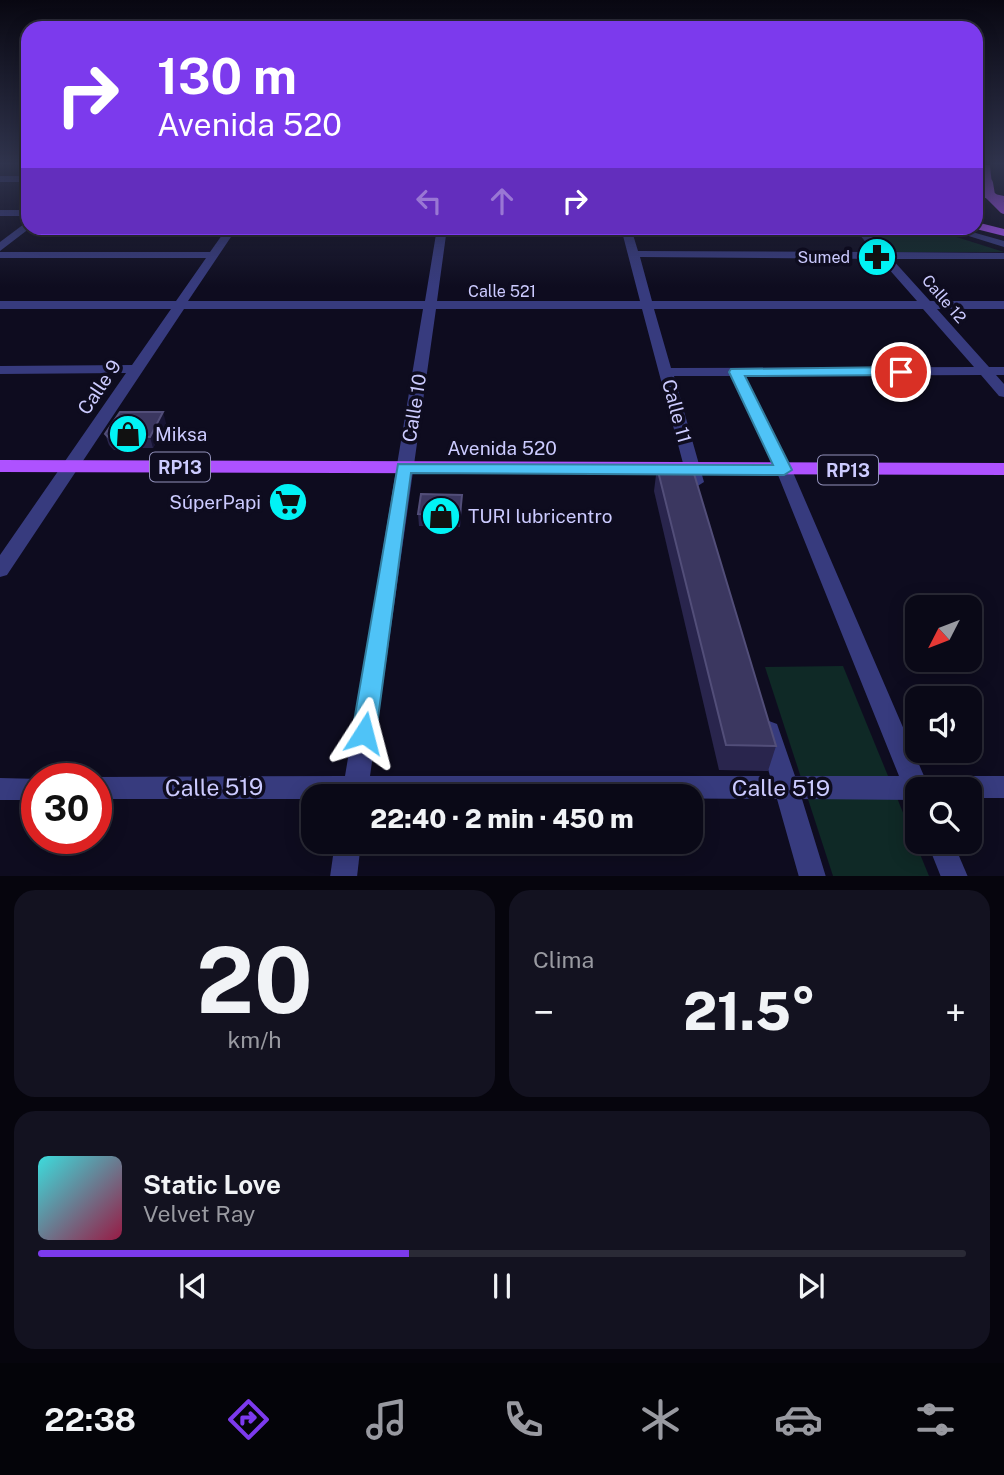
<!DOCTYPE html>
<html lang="es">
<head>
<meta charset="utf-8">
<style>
	:root { --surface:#0a0917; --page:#131220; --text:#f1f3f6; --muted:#999aa1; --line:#2a2a36; --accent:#7c3aed }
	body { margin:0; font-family:"Public Sans",sans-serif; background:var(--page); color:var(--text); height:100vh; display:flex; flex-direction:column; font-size:26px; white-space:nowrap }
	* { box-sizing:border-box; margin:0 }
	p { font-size:23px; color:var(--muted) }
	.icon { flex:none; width:38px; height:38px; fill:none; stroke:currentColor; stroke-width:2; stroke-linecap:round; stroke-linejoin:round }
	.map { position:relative; height:876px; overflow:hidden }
	.panel { display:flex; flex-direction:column; gap:14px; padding:14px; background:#06050d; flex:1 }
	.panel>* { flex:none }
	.guide { position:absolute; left:21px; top:21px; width:962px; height:214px; border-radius:21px; box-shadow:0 4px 18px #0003,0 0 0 2px var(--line); background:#7c3aed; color:#fff; overflow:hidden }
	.needle { width:46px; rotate:228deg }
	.fabs { position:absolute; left:905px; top:595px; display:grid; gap:14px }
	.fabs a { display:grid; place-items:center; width:77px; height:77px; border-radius:14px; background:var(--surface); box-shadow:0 4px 18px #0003,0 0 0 2px var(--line); font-size:35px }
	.speed { position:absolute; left:21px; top:763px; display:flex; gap:14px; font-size:35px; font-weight:700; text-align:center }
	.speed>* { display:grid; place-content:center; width:91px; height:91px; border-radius:50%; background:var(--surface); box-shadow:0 4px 18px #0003,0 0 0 2px var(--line); line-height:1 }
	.speed .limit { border:10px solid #d22; background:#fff; color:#111 }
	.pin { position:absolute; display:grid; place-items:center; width:60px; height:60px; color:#fff; margin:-30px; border:4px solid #fff; border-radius:50%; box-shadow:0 2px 7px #0007 }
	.me { position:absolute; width:77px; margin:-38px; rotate:9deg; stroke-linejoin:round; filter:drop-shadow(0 0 5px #0008) }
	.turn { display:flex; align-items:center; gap:24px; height:147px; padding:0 21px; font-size:32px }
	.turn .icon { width:91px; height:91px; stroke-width:2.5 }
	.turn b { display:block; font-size:49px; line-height:60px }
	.lanes { display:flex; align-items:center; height:66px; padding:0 21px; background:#0003; justify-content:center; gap:35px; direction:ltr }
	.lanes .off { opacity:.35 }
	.big { font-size:52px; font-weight:800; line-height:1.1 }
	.panel .tile { flex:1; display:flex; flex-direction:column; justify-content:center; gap:10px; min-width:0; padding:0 24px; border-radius:21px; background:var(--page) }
	.panel .dial { align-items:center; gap:0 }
	.dial b { font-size:91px; line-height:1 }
	.song { display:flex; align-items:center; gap:21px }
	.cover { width:84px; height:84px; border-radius:10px; background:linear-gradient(135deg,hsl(180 70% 55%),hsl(340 70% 35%)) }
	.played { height:7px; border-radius:4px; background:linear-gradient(90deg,var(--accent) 40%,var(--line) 40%) }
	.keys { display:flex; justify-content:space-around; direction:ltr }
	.heat { display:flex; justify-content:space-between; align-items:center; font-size:38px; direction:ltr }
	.panel .tiles { flex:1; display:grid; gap:14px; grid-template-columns:1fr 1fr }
	.tile:last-child { grid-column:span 2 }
	.trip { position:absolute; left:301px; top:784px; width:402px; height:70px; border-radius:21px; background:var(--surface); box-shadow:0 4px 18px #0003,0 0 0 2px var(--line); font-weight:800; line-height:70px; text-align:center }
	.dock { display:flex; height:112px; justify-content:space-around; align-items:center; background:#040409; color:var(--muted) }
	.dock .icon { width:49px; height:49px }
	.dock .current { color:var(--accent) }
	.dock b { font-size:32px; color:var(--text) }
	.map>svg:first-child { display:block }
	.green { fill:#0f2926 }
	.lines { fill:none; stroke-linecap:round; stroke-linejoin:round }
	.minor { fill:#373b7e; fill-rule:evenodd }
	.primary { fill:#ae52ff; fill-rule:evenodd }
	.primary-bridge { stroke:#ae52ff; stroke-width:10 }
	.wall { fill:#29254d }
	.shaded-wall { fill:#171433 }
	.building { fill:#3b3760; stroke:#524e79; stroke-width:2 }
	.route { fill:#4fc3f7; stroke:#337fa1; stroke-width:2 }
	.labels { text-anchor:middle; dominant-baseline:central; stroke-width:7; stroke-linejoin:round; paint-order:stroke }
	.far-poi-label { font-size:16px; fill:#cccbff; stroke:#0e0c1f; text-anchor:end }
	.far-street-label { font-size:16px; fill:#cccbff; stroke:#0e0c1f }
	.shield { fill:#0e0c1f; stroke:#9392bc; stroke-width:2 }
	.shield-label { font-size:18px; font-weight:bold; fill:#cccbff }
	.street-label { font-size:19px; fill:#cccbff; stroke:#0e0c1f }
	.poi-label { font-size:19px; fill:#cccbff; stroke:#0e0c1f; text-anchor:start }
	.near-street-label { font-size:23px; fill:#cccbff; stroke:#0e0c1f }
</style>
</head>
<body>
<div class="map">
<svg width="1004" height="877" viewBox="0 0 1004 877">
	<rect width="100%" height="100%" fill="#0e0c1f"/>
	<g class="green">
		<polygon points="868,228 928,228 1004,252 886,252"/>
		<polygon points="843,666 929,876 833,876 765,667"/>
	</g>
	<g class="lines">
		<g class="minor">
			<rect x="0" y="176" width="28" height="6"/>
			<rect x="0" y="210" width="28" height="6"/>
			<polygon points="28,221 28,228 30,228 0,251 0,242"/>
			<path d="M 227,228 L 237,228 L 188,301 L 425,301 L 437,228 L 447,228 L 437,301 L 640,301 L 621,228 L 631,228 L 638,251 L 874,252 L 854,228 L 864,228 L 886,252 L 1004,253 L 1004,259 L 892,259 L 930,301 L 1004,301 L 1004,309 L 937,309 L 989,367 L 1004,367 L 1004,375 L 996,375 L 1004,384 L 1004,397 L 999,396 L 981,375 L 745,376 L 792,470 L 924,776 L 1004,776 L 1004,798 L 970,798 L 970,789 L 917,789 L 917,800 L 802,799 L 826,877 L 799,877 L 777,799 L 313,796 L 313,799 L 96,799 L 96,779 L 90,779 L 96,777 L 345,776 L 423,309 L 184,309 L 7,575 L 0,577 L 0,555 L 126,373 L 0,374 L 0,366 L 132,365 L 171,309 L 0,309 L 0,301 L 176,301 L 206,258 L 0,258 L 0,252 L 210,252 ZM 640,257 L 880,259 L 917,301 L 652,301 ZM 436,309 L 642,309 L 688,482 L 696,487 L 704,482 L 674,376 L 731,376 L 776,470 L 899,776 L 795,776 L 777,724 L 769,721 L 761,724 L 757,731 L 770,776 L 370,776 ZM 654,309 L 923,309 L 974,367 L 671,368 Z"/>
			<polygon points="943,228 958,228 1004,241 1004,247"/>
			<polygon points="0,778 40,779 37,779 37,800 0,800"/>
			<polygon points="335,842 361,842 357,877 330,877"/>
			<polygon points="927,842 953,842 968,877 941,877"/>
		</g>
		<g class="primary">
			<polygon points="980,165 990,165 992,185 983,183"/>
			<polygon points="976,190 1004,196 1004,202 976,196"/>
			<polygon points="976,222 1004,229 1004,236 972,228 976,228"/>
			<polygon points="0,460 1004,463 1004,475 0,472"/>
		</g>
		<polyline class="primary-bridge" points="988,183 990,195 1004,209"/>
	</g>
	<g class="wall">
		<polygon points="166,423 153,448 132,448 130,451 114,450 109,445 105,434"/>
		<polygon points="657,467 776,746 768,771 719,770 654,491"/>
		<polygon points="462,507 460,527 419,526 418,514"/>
	</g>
	<g class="shaded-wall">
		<polygon points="163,412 166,423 153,448 150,437"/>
		<polygon points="128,436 132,448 130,451 127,439"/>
		<polygon points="462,495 462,507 460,527 460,515"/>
	</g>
	<g class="building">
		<polygon points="120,412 163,412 150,437 128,436 127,439 110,439 105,434"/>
		<polygon points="657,467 692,467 776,746 726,745"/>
		<polygon points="421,494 462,495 460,515 418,514"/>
	</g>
	<linearGradient id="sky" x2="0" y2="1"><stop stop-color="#080711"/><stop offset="0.57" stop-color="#30344d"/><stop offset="1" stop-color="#30344d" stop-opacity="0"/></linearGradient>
	<rect width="1004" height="287" fill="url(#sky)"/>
	<polygon class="route" points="901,367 906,369 906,375 745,376 792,470 784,475 411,473 376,733 372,740 364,743 356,740 352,733 398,464 773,465 729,372 731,369"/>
	<defs>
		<g id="pharmacy-disc" transform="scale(2.0125)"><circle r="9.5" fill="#01f3f5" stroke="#0e0c1f"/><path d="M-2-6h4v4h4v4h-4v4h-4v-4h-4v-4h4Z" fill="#111"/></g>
		<g id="shop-disc" transform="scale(2.0125)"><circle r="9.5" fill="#01f3f5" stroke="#0e0c1f"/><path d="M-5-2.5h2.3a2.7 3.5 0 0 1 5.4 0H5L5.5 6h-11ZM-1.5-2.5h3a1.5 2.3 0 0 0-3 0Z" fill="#111"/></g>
		<g id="supermarket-disc" transform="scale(2.0125)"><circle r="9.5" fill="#01f3f5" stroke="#0e0c1f"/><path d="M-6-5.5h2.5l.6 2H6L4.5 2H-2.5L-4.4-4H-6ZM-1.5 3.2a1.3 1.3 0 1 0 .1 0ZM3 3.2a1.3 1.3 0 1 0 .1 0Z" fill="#111"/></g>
	</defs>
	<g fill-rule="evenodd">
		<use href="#pharmacy-disc" x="877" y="257"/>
		<use href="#shop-disc" x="128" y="434"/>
		<use href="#supermarket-disc" x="288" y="502"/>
		<use href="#shop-disc" x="441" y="516"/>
	</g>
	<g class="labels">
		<g class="far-poi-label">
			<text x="850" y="257">Sumed</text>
		</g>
		<g class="far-street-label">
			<text x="502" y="291">Calle 521</text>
			<text transform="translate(944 299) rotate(49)">Calle 12</text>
		</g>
		<g class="shield">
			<rect x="150" y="452.5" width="60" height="29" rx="5"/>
			<rect x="818" y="455.5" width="60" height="29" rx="5"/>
		</g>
		<g class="shield-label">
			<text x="180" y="467">RP13</text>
			<text x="848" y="470">RP13</text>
		</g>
		<g class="street-label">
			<text transform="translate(99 387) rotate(-56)">Calle 9</text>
			<text transform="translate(414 408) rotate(-81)">Calle 10</text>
			<text transform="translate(677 411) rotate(75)">Calle 11</text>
			<text x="502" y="448">Avenida 520</text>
		</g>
		<g class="poi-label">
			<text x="155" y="434">Miksa</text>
			<text x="261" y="502" text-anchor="end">SúperPapi</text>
			<text x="468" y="516">TURI lubricentro</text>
		</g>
		<g class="near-street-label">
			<text transform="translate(214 787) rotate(-1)">Calle 519</text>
			<text x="781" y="787">Calle 519</text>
		</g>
	</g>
</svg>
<div class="fabs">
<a><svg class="needle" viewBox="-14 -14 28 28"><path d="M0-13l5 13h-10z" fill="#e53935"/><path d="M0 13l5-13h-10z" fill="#999aa1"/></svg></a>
<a><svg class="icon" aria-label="sound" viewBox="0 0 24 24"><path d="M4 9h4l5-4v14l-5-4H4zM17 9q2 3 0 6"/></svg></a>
<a><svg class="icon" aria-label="search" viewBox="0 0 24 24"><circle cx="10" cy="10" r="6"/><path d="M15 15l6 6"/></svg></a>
</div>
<div class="speed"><div class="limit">30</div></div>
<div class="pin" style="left:901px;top:372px;background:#d93025"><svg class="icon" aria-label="arrive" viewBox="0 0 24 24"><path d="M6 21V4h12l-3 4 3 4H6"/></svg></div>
<svg class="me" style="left:364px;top:733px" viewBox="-20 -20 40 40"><path d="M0-17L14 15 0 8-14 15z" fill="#4fc3f7" stroke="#fff" stroke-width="4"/></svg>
<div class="trip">22:40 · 2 min · 450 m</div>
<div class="guide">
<div class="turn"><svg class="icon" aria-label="right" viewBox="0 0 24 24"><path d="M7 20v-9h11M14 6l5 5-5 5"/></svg><div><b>130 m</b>Avenida 520</div></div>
<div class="lanes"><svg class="icon off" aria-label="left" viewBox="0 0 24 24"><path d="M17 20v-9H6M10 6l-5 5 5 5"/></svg><svg class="icon off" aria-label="ahead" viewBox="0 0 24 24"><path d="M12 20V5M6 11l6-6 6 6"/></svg><svg class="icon" aria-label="right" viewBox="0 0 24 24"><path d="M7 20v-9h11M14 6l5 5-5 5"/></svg></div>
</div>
</div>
<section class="panel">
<div class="tiles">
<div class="tile dial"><b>20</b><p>km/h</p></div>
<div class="tile"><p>Clima</p>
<div class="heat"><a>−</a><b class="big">21.5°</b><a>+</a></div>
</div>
<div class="tile">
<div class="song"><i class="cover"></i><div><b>Static Love</b><p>Velvet Ray</p></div></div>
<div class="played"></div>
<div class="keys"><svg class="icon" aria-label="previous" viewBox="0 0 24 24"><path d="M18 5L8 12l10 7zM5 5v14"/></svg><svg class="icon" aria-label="pause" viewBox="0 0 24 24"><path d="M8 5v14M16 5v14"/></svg><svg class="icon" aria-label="next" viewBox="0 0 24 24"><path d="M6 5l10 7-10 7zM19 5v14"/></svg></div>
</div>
</div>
</section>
<nav class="dock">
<b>22:38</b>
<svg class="icon current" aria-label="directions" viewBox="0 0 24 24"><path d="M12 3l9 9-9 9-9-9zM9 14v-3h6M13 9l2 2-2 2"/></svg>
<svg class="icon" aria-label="music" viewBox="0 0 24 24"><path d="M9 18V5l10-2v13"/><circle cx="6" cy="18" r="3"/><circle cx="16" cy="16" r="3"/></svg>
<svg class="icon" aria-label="phone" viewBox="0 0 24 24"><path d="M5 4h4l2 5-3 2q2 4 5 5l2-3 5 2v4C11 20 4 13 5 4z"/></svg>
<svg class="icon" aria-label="climate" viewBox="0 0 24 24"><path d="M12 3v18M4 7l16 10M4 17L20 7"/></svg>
<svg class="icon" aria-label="car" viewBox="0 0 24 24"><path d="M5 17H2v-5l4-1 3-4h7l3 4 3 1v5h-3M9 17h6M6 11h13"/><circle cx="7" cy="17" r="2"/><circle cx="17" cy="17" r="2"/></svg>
<svg class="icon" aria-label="filters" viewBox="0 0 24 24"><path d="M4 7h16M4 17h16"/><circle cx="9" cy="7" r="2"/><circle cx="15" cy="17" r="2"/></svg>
</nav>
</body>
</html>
